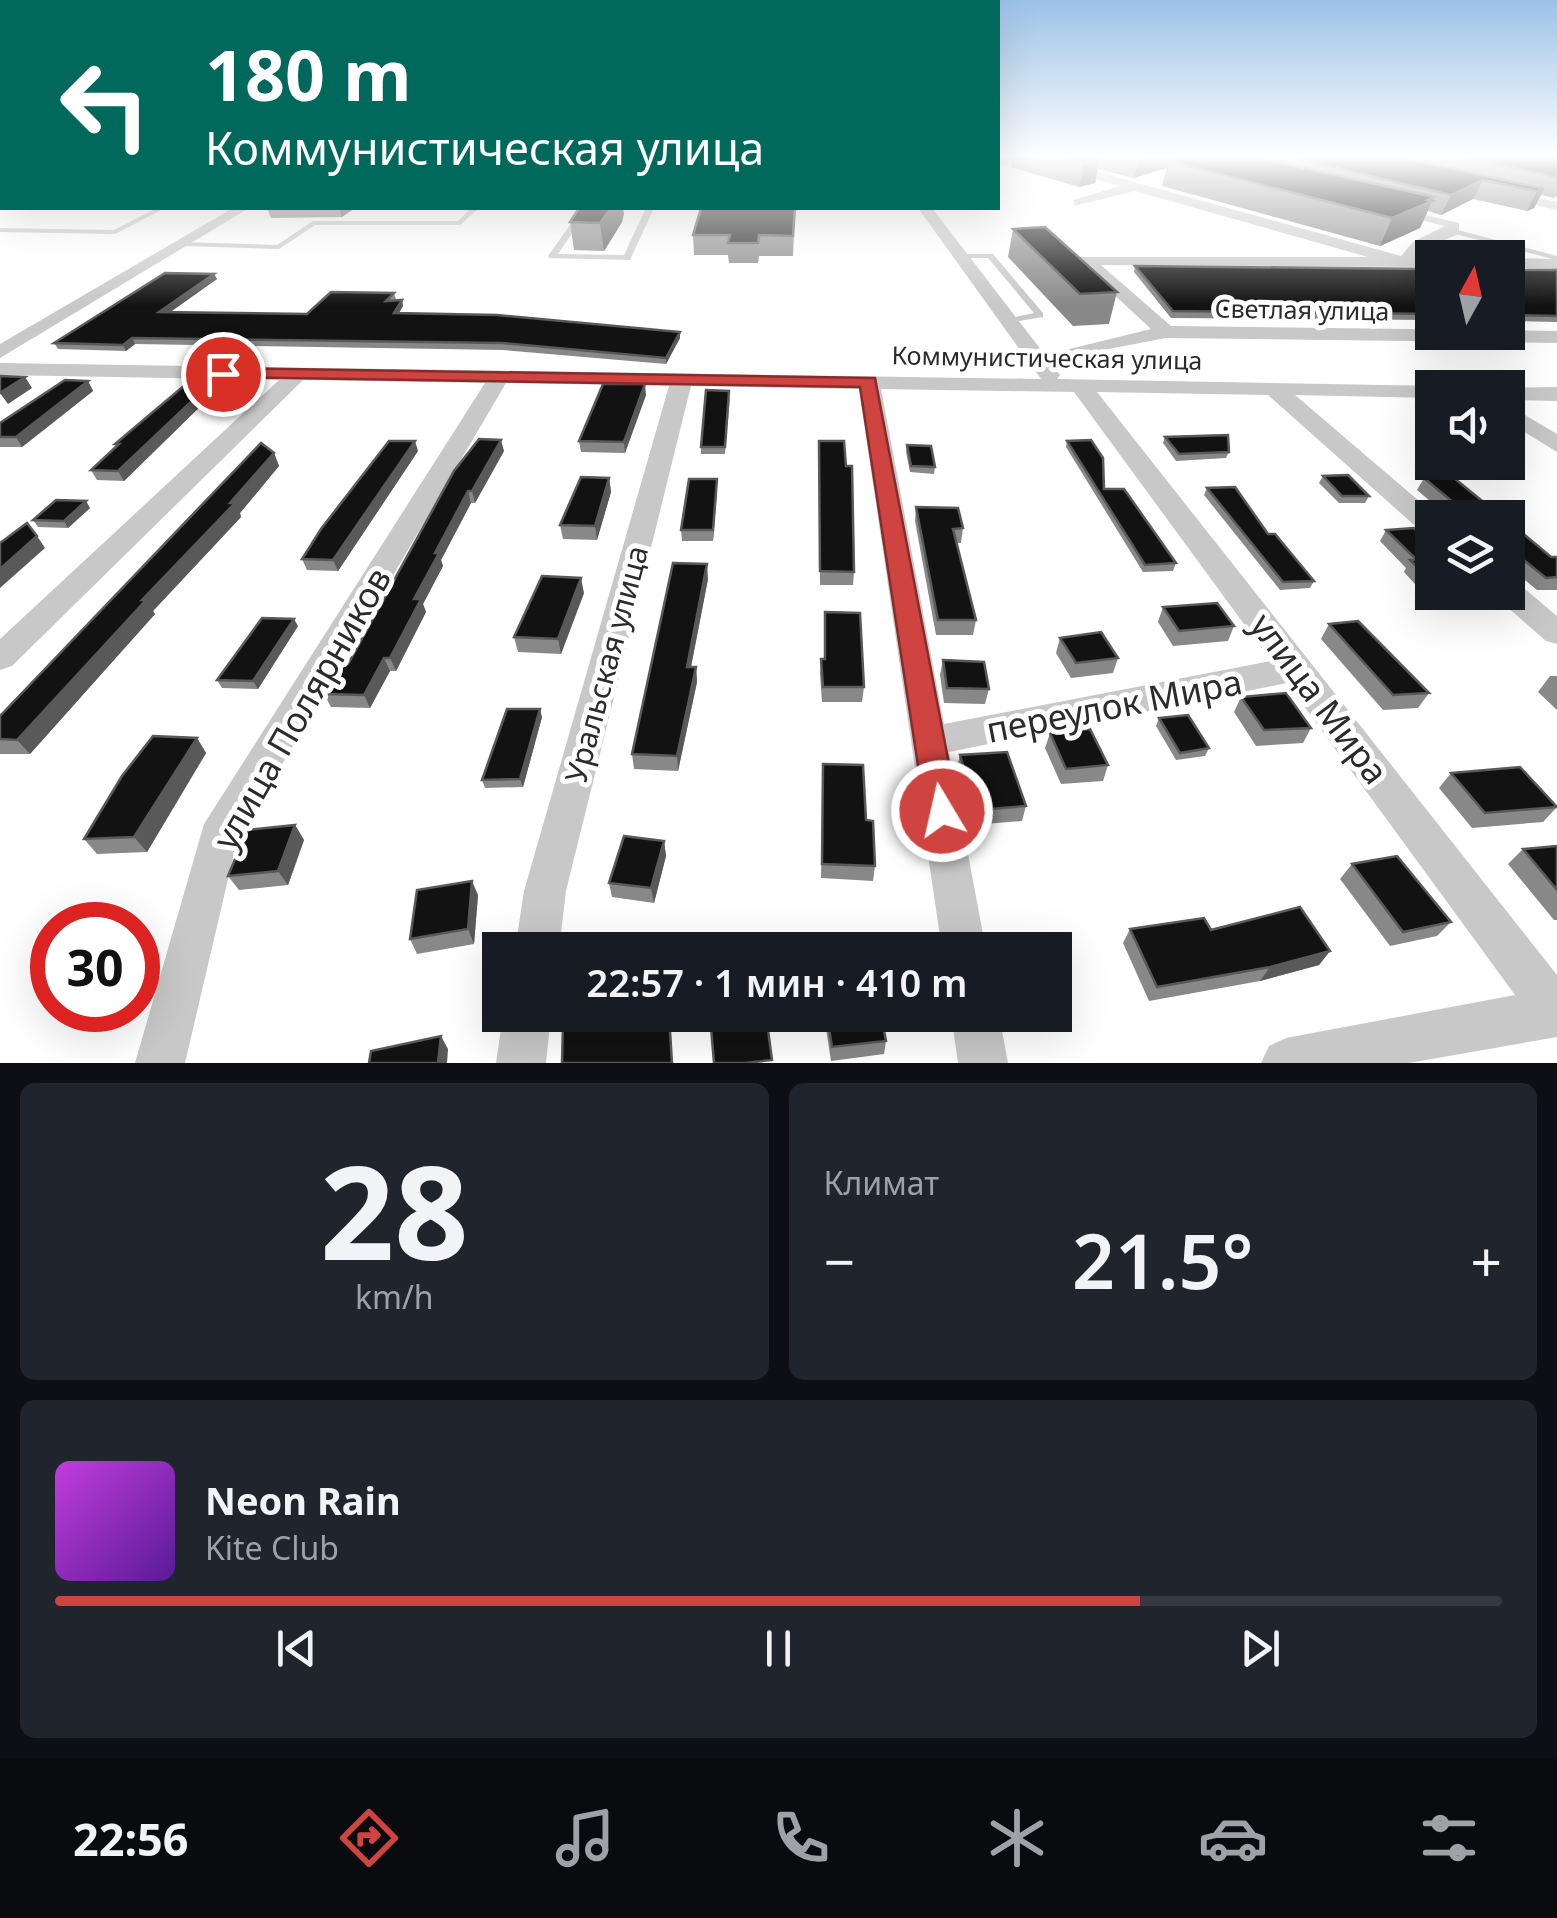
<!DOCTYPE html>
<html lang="ru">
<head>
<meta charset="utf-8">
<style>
	:root { --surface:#171b24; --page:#20242c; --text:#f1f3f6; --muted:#9ea1a6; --line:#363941; --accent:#cf4440 }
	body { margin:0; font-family:"Noto Sans",sans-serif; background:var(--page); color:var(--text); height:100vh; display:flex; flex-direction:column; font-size:38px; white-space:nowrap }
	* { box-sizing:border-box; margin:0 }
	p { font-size:32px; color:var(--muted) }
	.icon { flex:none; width:55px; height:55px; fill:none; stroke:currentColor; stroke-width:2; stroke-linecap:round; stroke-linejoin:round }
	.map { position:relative; height:1063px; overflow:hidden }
	.sheet { display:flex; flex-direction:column; gap:20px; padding:20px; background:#0d0f14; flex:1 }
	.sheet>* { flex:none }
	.banner { position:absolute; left:0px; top:0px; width:1000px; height:210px; box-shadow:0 10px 40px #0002; background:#00695c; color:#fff; overflow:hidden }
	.needle { width:65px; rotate:8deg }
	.controls { position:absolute; left:1415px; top:240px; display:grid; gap:20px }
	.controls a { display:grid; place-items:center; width:110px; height:110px; border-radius:0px; background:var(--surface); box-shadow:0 10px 40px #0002; font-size:50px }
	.speed { position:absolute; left:30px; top:902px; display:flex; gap:20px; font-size:50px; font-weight:700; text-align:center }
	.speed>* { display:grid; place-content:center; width:130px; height:130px; border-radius:50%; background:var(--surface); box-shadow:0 10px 40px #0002; line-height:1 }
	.speed .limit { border:15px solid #d22; background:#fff; color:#111 }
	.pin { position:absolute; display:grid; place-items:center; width:85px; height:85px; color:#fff; margin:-42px; border:5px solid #fff; border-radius:50%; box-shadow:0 2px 10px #0007 }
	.me { position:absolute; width:110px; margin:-55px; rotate:351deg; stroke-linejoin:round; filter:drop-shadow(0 0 8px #0008) }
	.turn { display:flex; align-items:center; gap:35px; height:210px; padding:0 40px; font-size:45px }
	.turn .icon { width:130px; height:130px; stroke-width:2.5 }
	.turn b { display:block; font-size:70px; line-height:85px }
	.big { font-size:75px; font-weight:600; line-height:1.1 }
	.sheet .card { flex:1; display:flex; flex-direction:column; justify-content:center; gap:15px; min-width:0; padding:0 35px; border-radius:15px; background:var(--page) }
	.sheet .dial { align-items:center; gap:0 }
	.dial b { font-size:130px; line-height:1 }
	.song { display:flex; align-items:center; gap:30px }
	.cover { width:120px; height:120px; border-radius:15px; background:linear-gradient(135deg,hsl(290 70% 55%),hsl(270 70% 35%)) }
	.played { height:10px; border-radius:5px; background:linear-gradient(90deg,var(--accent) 75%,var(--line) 75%) }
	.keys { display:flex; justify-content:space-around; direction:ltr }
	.heat { display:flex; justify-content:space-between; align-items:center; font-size:55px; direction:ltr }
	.sheet .tiles { flex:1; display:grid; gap:20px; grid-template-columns:1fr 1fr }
	.card:last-child { grid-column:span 2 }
	.trip { position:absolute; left:482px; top:932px; width:590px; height:100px; border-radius:0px; background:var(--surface); box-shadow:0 10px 40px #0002; font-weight:600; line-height:100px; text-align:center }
	.menu { display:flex; height:160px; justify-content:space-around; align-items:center; background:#090b0e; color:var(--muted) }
	.menu .icon { width:70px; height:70px }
	.menu .on { color:var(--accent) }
	.menu b { font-size:45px; color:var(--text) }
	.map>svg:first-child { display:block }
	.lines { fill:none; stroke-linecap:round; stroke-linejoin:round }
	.lane { fill:#c8c8c8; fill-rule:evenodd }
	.street { fill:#c8c8c8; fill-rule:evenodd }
	.secondary { stroke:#b5b5b5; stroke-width:38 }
	.wall { fill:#888 }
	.shaded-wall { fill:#595959 }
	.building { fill:#121212; stroke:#595959; stroke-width:2.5 }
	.route { fill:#cf4440; stroke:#872c2a; stroke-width:2.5 }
	.labels { text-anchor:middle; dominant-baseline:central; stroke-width:10; stroke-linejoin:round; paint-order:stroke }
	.far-street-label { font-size:25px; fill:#2b2b2b; stroke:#fff }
	.street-label { font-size:30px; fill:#2b2b2b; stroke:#fff }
	.near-street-label { font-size:35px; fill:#2b2b2b; stroke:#fff }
</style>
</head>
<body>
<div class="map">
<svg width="1557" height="1063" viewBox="0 0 1557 1063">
	<rect width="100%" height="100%" fill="#fff"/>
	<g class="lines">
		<g class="lane">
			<rect x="0" y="185" width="2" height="4"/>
			<polygon points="2,206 2,208 108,208 104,210 5,210 1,208"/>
			<polygon points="157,208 165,208 115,234 0,232 0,228 114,230"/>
			<polygon points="471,208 479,208 460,225 315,225 279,249 181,246 177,244 181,242 277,245 313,221 458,221"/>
			<polygon points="582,208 589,208 558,254 624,255 646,208 654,208 630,260 549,258 548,256"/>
			<polygon points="1454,229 1557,256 1557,260 1451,233 1450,231"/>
			<polygon points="957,254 993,254 1043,313 1043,317 1006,323 1006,319 1034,313 988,258 957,258"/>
		</g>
		<g class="street">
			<path d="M 1005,157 L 1045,157 L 1401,256 L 1413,242 L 1445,226 L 1388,212 L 1388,206 L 1459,223 L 1459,234 L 1425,248 L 1418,257 L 1434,258 L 1432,267 L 1101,265 L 1171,326 L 1557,331 L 1557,343 L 1166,338 L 1098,351 L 1053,366 L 1060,375 L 1057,379 L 1440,386 L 1432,388 L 1432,398 L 1295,395 L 1439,518 L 1432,518 L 1432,534 L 1422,532 L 1268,395 L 1097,392 L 1557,975 L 1557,1037 L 1409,1063 L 1261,1063 L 1269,1046 L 1286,1038 L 1515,995 L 1287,683 L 949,752 L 986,950 L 942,950 L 859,389 L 691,386 L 566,891 L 559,950 L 515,950 L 524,891 L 669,386 L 506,383 L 237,841 L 185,1063 L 135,1063 L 204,824 L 485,383 L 303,380 L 12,666 L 0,670 L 0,639 L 279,380 L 0,375 L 0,363 L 1041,379 L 918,208 L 932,208 L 1045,355 L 1151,329 L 1080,263 L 1080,257 L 1368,257 L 1135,191 L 1074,206 L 1074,200 L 1120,186 L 1026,159 L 998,167 L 998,159 ZM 881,389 L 1074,392 L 1271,661 L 944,724 Z"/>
			<polygon points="1500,189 1557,202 1557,210 1495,196 1495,190"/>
			<polygon points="233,208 249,208 0,358 0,344"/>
			<polygon points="1508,258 1557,259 1557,269 1508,268"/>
			<polygon points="1557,387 1557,401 1508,400 1508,388 1504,388"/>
			<polygon points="1508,405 1557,434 1557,452 1508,422"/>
			<polygon points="1508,581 1519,584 1557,616 1557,644 1546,641 1497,598 1494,592 1508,592"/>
			<polygon points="503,1015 551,1015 546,1063 496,1063"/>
			<polygon points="951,1015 999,1015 1008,1063 958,1063"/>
		</g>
		<polyline class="secondary" points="0,161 2,160"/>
	</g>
	<g class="wall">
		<polygon points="1012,157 1557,157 1557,196 1554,198 1541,195 1534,208 1527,211 1473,199 1441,215 1428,211 1420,228 1380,246 1162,186 1167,168 1134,178 1098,169 1095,183 1079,187 1011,167"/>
		<polygon points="267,208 355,208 342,217 271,218"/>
		<polygon points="579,208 623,208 622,222 604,251 574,250 570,222"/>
		<polygon points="795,208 793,256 759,256 758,263 729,263 728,255 694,255 693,235"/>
		<polygon points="1013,229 1117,292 1109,324 1073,326 1008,257"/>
		<polygon points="1135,266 1432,269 1432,320 1171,318 1134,272"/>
		<polygon points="1508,270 1557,270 1557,322 1508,321"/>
		<polygon points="214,274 217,279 170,312 307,314 394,293 396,299 394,301 402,300 403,306 399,313 680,338 666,364 503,350 135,344 126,351 58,349 54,343"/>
		<polygon points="88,381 93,391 22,447 0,447 0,423"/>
		<polygon points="212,382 216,391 124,481 97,480 91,470 116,447 115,444"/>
		<polygon points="646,395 625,453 581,452 579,441"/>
		<polygon points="730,397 725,454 701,454 701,447"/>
		<polygon points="1165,437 1229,452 1226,458 1176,461 1163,443"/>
		<polygon points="819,441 846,466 854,572 853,585 820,585"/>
		<polygon points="1067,441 1104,489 1176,563 1173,571 1143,572 1066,447"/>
		<polygon points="907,445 935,467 934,474 910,472 906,452"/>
		<polygon points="418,451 338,571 307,570 302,559"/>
		<polygon points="504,451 475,503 471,503 441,560 443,566 423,604 426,612 396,671 390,671 370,708 331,707 324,694 348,664 454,471"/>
		<polygon points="274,453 279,466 240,513 241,517 153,611 155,614 30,754 0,754 0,716"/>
		<polygon points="1323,476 1369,496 1365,503 1339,503 1319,483"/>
		<polygon points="609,478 611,492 597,540 563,539 560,525"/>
		<polygon points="1424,478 1503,518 1450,518 1417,490"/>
		<polygon points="1207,488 1314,581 1310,588 1280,590 1204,495"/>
		<polygon points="717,490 713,541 682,541 681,530"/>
		<polygon points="916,507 963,528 961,543 956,543 976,620 973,635 936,635 915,521"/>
		<polygon points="90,508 68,528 38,527 33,520"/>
		<polygon points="1508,521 1551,557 1557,557 1557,590 1537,590 1508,566"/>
		<polygon points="1386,530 1432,546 1432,592 1461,593 1424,594 1404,572 1406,568 1380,541"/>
		<polygon points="708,579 691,667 696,667 697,682 678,771 634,769 632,754"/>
		<polygon points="584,593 561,654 518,652 514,637"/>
		<polygon points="1163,607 1234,626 1228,641 1173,646 1158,622"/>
		<polygon points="825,612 864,687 862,702 822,702 820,674 821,659 824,659"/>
		<polygon points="1329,624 1429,693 1418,708 1383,710 1321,639"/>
		<polygon points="298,626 258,689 222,688 217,680"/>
		<polygon points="1060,638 1118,658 1113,673 1071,678 1056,653"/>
		<polygon points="943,660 989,689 985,704 944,703 940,675"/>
		<polygon points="1550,676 1557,676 1557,710 1538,692"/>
		<polygon points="1241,697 1311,728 1303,743 1256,746 1234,712"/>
		<polygon points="542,717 523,787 485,788 482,780"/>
		<polygon points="1159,718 1209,748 1205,756 1176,760 1156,726"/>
		<polygon points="1050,733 1108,765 1103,781 1061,784 1045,748"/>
		<polygon points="197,738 206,753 147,852 97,854 84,839"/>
		<polygon points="960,755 1026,806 1022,821 973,825 956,771"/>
		<polygon points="823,764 866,820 875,866 873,881 821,878"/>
		<polygon points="1451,773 1557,807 1543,822 1472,828 1439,788"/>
		<polygon points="295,825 304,840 288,885 239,890 228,876"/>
		<polygon points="664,841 666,856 654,903 612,897 609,883"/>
		<polygon points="1557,846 1557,920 1554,920 1508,864 1523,849"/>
		<polygon points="1352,864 1451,922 1437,936 1390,946 1340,879"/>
		<polygon points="478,895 474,944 417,954 410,939"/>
		<polygon points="1130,929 1211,930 1330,951 1319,965 1260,981 1149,1001 1123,943"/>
		<polygon points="1055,969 1066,998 1060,1012 1055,1013"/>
		<polygon points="824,1015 881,1015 886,1041 884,1054 831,1061"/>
		<polygon points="1011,1015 1041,1015 1012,1019"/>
	</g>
	<g class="shaded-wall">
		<polygon points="1146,157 1182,157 1169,161 1167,168 1134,178 1138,160"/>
		<polygon points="1100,158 1095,183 1079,187 1084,163"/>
		<polygon points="1483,180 1473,199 1441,215 1451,195"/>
		<polygon points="1544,189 1534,208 1527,211 1537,191"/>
		<polygon points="1434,197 1420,228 1380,246 1392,218"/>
		<polygon points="339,208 355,208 342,217"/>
		<polygon points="611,208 623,208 624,214 622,222 604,251 600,223"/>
		<polygon points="214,274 217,279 162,318 159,312"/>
		<polygon points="402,300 403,306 395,319 394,313"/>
		<polygon points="680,332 680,338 666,364 666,358"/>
		<polygon points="132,338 135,344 126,351 123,345"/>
		<polygon points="25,377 32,388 8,404 0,393"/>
		<polygon points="88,381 93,391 22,447 16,437"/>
		<polygon points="212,382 216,391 124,481 118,471"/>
		<polygon points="645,384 646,395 625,453 624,442"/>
		<polygon points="501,440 504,451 475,503 472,491"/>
		<polygon points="415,441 418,451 338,571 333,560"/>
		<polygon points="274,453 279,466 240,513 241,517 153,611 155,614 30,754 17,740"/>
		<polygon points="609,478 611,492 597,540 595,526"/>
		<polygon points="717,479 717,490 713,541 713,530"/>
		<polygon points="468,491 471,503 441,560 443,566 423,604 426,612 396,671 390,658 414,599 435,553"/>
		<polygon points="86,501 90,508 68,528 64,521"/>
		<polygon points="37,536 45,548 0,588 0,569"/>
		<polygon points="707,564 708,579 688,682 687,667"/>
		<polygon points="581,578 584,593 561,654 558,639"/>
		<polygon points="294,619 298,626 258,689 253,681"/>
		<polygon points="384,658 390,671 370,708 364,695"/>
		<polygon points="696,667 697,682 678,771 677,756"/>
		<polygon points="540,709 542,717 523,787 520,779"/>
		<polygon points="197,738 206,753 147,852 134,837"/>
		<polygon points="295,825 304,840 288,885 278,871"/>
		<polygon points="664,841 666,856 654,903 651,888"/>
		<polygon points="472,881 478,895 474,944 468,929"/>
		<polygon points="1330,951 1319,965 1260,981 1270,967"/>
		<polygon points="441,1036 448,1049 447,1063 438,1063"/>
	</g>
	<g class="building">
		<polygon points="1064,157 1096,157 1100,158 1084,163"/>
		<polygon points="1183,157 1255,157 1434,197 1428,200 1433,201 1392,218 1169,161"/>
		<polygon points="1291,157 1400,157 1544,189 1537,191 1483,180 1451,195"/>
		<polygon points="1463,157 1557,157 1557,177"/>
		<polygon points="579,208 611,208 600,223 570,222"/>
		<polygon points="701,208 795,208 793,236 759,235 758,243 728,243 730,235 693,235"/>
		<polygon points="1045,227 1117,292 1080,294 1013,229"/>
		<polygon points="1135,266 1432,269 1432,314 1173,311"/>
		<polygon points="1508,270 1557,270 1557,316 1508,315"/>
		<polygon points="165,273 214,274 159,312 307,314 331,292 394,293 386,301 402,300 394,313 497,315 680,332 666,358 502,343 132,338 123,345 54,343"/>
		<polygon points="199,373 212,382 118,471 91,470 119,444 115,444"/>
		<polygon points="0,376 25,377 0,393"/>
		<polygon points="65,380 88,381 16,437 0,437 0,423"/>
		<polygon points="603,384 645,384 624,442 579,441"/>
		<polygon points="706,390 729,391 725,447 701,447"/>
		<polygon points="1228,435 1229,452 1179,454 1165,437"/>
		<polygon points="479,439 501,440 472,491 468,491 435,553 439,553 414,599 421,599 390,658 384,658 364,695 324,694 342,663 348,664 454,471"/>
		<polygon points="1091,440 1103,458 1104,489 1124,489 1176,563 1145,565 1067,441"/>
		<polygon points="389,441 415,441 333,560 302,559 321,529"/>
		<polygon points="819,441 844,441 846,466 852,466 854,572 820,571"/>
		<polygon points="261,443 274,453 230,503 235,503 142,600 146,600 17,740 0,739 0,716"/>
		<polygon points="907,445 931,446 935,467 911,466"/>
		<polygon points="1348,475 1369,496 1342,496 1323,476"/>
		<polygon points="581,477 609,478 595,526 560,525"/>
		<polygon points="1424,478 1454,478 1503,518 1472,518"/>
		<polygon points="689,479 717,479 713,530 681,530"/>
		<polygon points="1235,487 1268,534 1275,534 1314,581 1283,582 1207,488"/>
		<polygon points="56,500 86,501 64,521 33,520"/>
		<polygon points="916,507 958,508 963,528 953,529 976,620 938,620"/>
		<polygon points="1508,521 1551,557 1557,557 1557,577 1546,578 1508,547"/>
		<polygon points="27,523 37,536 0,569 0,543"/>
		<polygon points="1414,528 1432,546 1432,582 1410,560 1417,560 1386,530"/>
		<polygon points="673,563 707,564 687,667 696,667 677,756 632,754"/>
		<polygon points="542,576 581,578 558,639 514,637"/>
		<polygon points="1217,603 1234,626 1179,631 1163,607"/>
		<polygon points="825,612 860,613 864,687 823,687 821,659 825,659"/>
		<polygon points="262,618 294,619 253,681 217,680"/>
		<polygon points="1358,621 1429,693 1393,695 1329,624"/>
		<polygon points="1101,632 1118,658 1076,663 1060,638"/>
		<polygon points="943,660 984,662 989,689 947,688"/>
		<polygon points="1286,693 1311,728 1264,730 1241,697"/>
		<polygon points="507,709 540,709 520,779 482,780"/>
		<polygon points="1188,715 1209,748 1180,753 1159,718"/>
		<polygon points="1090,729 1108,765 1066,769 1050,733"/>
		<polygon points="153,736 197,738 134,837 84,839 122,776"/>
		<polygon points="1007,752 1026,806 977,810 960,755"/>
		<polygon points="823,764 863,765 866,820 873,821 875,866 822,864"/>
		<polygon points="1520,767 1557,807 1485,813 1451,773"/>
		<polygon points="295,825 278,871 228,876 247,830"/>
		<polygon points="624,836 664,841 651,888 609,883"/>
		<polygon points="1557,846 1557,890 1523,849"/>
		<polygon points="1397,856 1451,922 1403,932 1352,864"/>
		<polygon points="472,881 468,929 410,939 417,890"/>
		<polygon points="1300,907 1330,951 1270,967 1157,987 1130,929 1204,918 1211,930"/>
		<polygon points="1044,939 1048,950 1000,950 999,945"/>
		<polygon points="1055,969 1066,998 1055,1000"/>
		<polygon points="622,1015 669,1015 672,1063 562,1063 563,1024"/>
		<polygon points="710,1015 766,1015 772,1060 745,1063 714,1063"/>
		<polygon points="827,1015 881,1015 886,1041 832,1047"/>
		<polygon points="441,1036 438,1063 369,1063 371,1051"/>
	</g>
	<linearGradient id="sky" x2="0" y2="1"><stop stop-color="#9bc2e7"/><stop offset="0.51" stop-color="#fff"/><stop offset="1" stop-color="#fff" stop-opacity="0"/></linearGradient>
	<rect width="1557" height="306" fill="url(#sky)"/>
	<polygon class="route" points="223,368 875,378 958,811 953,821 942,825 930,821 925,811 860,387 217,377 217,370"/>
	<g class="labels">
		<g class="far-street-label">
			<text transform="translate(1302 309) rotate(1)">Светлая улица</text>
			<text transform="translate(1047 357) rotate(1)">Коммунистическая улица</text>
		</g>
		<g class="street-label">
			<text transform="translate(606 664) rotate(-75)">Уральская улица</text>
		</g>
		<g class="near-street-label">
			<text transform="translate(1320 698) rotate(53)">улица Мира</text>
			<text transform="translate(1114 705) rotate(-11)">переулок Мира</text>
			<text transform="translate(301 708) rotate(-60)">улица Полярников</text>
		</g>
	</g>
</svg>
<div class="controls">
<a><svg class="needle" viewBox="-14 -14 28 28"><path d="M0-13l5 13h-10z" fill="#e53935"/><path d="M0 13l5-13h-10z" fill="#9ea1a6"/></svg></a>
<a><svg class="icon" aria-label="sound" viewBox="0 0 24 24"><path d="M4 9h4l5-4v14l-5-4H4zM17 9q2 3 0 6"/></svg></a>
<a><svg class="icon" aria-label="layers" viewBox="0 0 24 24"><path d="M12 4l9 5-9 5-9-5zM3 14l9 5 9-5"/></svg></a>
</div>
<div class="speed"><div class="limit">30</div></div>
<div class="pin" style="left:223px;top:374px;background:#d93025"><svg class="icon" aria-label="arrive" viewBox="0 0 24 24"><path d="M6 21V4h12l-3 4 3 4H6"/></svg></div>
<svg class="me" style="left:942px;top:811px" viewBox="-20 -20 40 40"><circle r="17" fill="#cf4440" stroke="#fff" stroke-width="3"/><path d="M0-11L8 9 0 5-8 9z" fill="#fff"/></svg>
<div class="trip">22:57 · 1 мин · 410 m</div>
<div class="banner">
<div class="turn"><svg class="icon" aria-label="left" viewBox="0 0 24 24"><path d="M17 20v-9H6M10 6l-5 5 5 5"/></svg><div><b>180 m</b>Коммунистическая улица</div></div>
</div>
</div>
<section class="sheet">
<div class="tiles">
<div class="card dial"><b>28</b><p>km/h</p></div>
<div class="card"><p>Климат</p>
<div class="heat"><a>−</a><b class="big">21.5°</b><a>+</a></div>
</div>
<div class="card">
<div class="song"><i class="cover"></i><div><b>Neon Rain</b><p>Kite Club</p></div></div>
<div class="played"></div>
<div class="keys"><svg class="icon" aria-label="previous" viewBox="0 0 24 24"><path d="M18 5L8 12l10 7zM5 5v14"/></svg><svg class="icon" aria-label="pause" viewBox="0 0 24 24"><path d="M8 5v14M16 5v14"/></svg><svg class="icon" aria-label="next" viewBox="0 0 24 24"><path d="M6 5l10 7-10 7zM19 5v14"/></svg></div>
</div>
</div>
</section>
<nav class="menu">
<b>22:56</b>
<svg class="icon on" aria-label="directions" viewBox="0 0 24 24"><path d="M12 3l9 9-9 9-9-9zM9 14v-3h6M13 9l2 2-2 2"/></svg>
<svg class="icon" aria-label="music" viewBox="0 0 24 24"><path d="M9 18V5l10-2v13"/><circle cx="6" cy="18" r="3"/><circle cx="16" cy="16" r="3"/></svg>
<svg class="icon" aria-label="phone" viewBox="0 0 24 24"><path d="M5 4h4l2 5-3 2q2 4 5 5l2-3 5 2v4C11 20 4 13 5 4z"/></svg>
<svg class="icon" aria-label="climate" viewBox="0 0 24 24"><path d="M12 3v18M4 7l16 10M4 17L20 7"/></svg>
<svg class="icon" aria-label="car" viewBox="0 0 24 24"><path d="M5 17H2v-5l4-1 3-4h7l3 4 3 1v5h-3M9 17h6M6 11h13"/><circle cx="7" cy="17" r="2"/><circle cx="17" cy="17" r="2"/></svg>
<svg class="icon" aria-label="filters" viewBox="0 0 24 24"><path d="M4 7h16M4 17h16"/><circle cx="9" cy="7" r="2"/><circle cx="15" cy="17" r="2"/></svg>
</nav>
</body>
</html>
